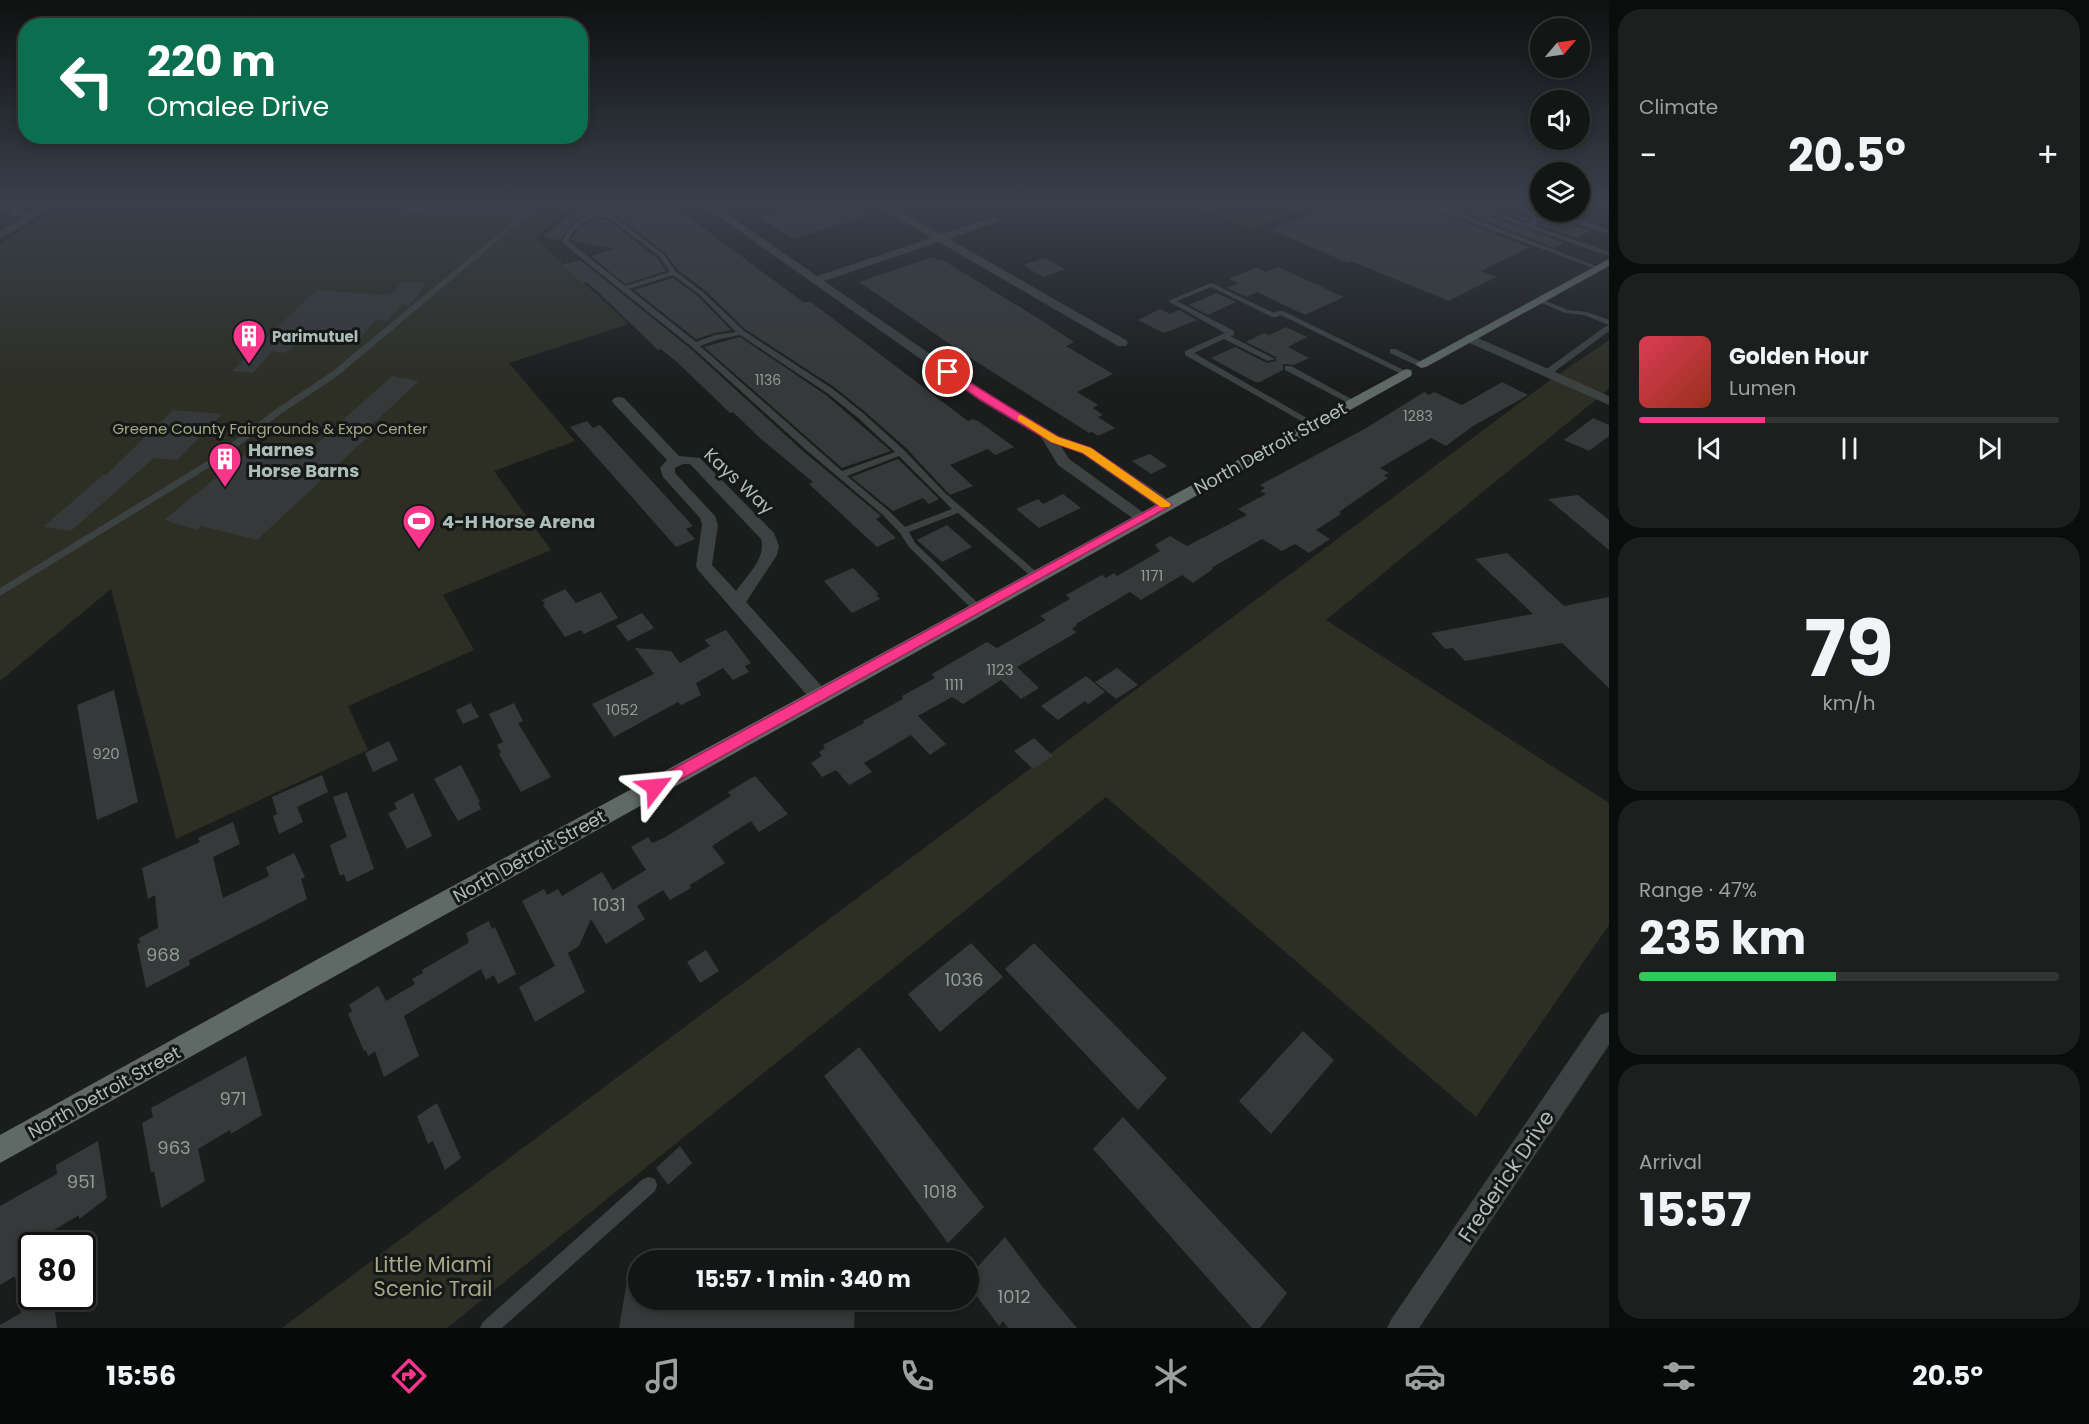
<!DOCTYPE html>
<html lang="en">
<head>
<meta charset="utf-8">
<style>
	:root { --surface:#141616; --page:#1d1f1f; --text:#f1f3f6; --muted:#9d9fa1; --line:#333535; --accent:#fa368b }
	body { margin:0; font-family:Poppins,sans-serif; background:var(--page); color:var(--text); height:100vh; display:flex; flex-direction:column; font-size:22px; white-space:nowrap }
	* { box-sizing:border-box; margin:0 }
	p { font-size:20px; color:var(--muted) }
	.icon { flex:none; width:33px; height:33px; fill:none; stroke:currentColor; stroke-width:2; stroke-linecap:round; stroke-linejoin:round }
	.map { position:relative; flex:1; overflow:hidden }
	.panel { display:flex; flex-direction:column; gap:9px; padding:9px; background:#0b0c0c; width:480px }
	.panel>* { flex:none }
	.guide { position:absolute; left:18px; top:18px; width:570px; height:126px; border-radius:24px; box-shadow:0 3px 9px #0003,0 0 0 2px var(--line); background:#0b6e4f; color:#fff; overflow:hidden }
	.needle { width:39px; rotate:61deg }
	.buttons { position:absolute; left:1530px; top:18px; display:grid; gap:12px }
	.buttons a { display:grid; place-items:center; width:60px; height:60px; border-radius:50%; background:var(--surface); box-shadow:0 3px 9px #0003,0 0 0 2px var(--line); font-size:30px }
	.speed { position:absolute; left:18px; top:1232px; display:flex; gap:12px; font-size:30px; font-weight:700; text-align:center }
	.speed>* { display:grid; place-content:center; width:78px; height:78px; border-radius:50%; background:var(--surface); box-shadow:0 3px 9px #0003,0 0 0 2px var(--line); line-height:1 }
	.speed .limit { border:3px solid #111; border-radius:9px; background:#fff; color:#111 }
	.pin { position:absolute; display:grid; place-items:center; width:51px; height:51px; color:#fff; margin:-26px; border:3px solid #fff; border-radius:50%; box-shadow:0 2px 6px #0007 }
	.me { position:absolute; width:66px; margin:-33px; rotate:61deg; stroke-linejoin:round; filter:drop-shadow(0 0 4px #0008) }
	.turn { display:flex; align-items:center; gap:21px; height:126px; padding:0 30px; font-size:27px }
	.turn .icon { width:78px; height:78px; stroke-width:2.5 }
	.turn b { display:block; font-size:42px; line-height:51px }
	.big { font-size:45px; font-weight:700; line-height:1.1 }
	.panel .widget { flex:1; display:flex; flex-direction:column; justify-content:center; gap:9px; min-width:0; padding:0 21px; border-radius:24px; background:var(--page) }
	.panel .dial { align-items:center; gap:0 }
	.dial b { font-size:78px; line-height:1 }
	.song { display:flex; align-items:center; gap:18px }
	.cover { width:72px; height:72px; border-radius:9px; background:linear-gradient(135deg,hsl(350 70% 55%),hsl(10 70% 35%)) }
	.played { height:6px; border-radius:3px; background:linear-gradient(90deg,var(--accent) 30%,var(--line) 30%) }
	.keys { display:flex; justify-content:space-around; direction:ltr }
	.heat { display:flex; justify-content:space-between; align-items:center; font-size:33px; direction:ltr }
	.charge { height:9px; border-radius:4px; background:linear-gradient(90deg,#34c759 47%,var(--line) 0) }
	.trip { position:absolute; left:628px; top:1250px; width:351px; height:60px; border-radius:30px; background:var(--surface); box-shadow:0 3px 9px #0003,0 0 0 2px var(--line); font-weight:700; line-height:60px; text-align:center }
	.dock { display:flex; height:96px; justify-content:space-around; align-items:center; background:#080909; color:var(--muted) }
	.dock .icon { width:42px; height:42px }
	.dock .selected { color:var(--accent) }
	.dock b { font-size:27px; color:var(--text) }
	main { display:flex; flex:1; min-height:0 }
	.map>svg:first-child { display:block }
	.green { fill:#2d2e24 }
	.building { fill:#363939 }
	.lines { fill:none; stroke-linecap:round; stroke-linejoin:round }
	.service { fill:#3b4241; fill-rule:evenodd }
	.minor { fill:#3b4241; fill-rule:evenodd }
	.tertiary { fill:#3b4241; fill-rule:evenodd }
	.trunk { fill:#5f6a66; fill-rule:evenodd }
	.route { fill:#fa368b; stroke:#a2235a; stroke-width:1.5 }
	.slow { fill:#f59e0b }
	.labels { text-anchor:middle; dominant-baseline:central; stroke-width:6; stroke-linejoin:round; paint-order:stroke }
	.far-number-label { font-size:14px; fill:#8f9c97 }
	.far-poi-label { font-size:15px; font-weight:bold; fill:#adbdb6; stroke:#151818; text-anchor:start }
	.far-park-label { font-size:15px; fill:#a8a783; stroke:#151818 }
	.number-label { font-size:15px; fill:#8f9c97 }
	.street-label { font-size:18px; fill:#adbdb6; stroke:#151818 }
	.poi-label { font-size:18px; font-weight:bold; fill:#adbdb6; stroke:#151818; text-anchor:start }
	.near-number-label { font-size:18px; fill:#8f9c97 }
	.near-street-label { font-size:21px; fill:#adbdb6; stroke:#151818 }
	.near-park-label { font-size:21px; fill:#a8a783; stroke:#151818 }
</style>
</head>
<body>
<main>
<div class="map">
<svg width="1609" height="1328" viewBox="0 0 1609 1328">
	<rect width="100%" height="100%" fill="#1b1d1d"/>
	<g class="green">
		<polygon points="70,201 578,201 535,238 629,324 509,363 575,441 494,471 551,550 443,595 474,650 348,706 368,750 176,839 111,589 0,681 0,244"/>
		<polygon points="1184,201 1323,201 1250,229"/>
		<polygon points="1609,340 1609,389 1326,620 1609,803 1609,925 1476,1117 1106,797 447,1328 282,1328 1546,383"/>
	</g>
	<g class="building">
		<polygon points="587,201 667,201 803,302 811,302 968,421 972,419 978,421 1014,447 995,455 988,449 950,465 973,486 950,495 906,448 864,411 834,387 745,329 706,291 678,270 665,253 614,213 604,211 583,215 572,223 560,240 543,237"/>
		<polygon points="818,201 844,201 868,216 793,239 759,217"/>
		<polygon points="1340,201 1417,201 1434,211 1530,247 1481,271 1496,277 1449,301 1351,261 1348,263 1272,230"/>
		<polygon points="1470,201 1480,201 1530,220 1528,221"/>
		<polygon points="1451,207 1466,208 1565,243 1555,248"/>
		<polygon points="597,219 608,220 658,259 666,271 625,284 591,256 614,249 571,240 581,227"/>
		<polygon points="1556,220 1591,231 1576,238 1539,225"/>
		<polygon points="932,257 938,260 941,259 1044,322 1074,342 1066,346 1113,374 1077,392 1098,405 1093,408 1103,415 1098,417 1115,428 1098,436 1092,432 1089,433 972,359 859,282"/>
		<polygon points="1045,258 1065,269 1043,277 1023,265"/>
		<polygon points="580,260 691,349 803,451 881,516 876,519 896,538 877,547 809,484 813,482 761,439 733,412 730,413 677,362 661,349 658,350 597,291 586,282 583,283 562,265"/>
		<polygon points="1257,267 1266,272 1278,267 1344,297 1305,315 1257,292 1246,297 1227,288 1238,283 1229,279"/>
		<polygon points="673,278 699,297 731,330 715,333 696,339 634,290"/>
		<polygon points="402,282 427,283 409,306 401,305 388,321 375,320 361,337 306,333 286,353 272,351 253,373 232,371 316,290 390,295"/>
		<polygon points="1217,293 1236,302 1208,315 1189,305"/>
		<polygon points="1160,309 1170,314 1179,310 1197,320 1164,333 1138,320"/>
		<polygon points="1286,327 1307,337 1288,347 1309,358 1294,365 1283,364 1283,370 1260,382 1255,382 1211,358 1235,347 1267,363 1276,361 1276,357 1246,342 1264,333 1269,335"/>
		<polygon points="740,337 826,395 891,451 842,468 704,347"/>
		<polygon points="392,376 419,381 360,436 368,437 257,540 201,526 197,530 164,520 252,448 298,460"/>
		<polygon points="1502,382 1528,395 1473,426 1446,446 1431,438 1380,468 1389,473 1384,475 1388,478 1339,512 1341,514 1316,530 1330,539 1309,553 1295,544 1282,551 1262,539 1211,568 1213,569 1193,583 1182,575 1141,600 1130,592 1076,624 1077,625 1072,629 1077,632 1017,667 1039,688 1021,699 1001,680 963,704 952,697 918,716 946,744 930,755 911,735 864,763 872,772 849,785 836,770 822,777 811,763 822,756 819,752 825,748 823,745 864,723 863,721 903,699 902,696 935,678 932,674 987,642 997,648 1046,620 1040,616 1070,599 1066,595 1102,575 1106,578 1114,573 1117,576 1160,551 1155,545 1170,536 1187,546 1247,515 1238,509 1266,494 1260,491 1265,488 1260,485 1368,427 1424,392 1429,395 1434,392 1462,405"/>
		<polygon points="173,410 222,414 177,460 154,458 71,531 43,527 103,475 106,475"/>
		<polygon points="1593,418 1609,425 1609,436 1589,451 1564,440"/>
		<polygon points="587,421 593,428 600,425 637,465 693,526 686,529 695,539 676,547 570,427"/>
		<polygon points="1150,454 1167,466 1151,474 1132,461"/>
		<polygon points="898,459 939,499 929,504 923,498 893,511 851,477"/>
		<polygon points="1063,494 1081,508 1039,528 1016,509 1038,499 1043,504"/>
		<polygon points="1578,495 1609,520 1609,550 1548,499"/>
		<polygon points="947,525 972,547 942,562 917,540"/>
		<polygon points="1507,553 1564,606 1609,597 1609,688 1562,643 1465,661 1453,648 1445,649 1431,633 1533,614 1475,559"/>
		<polygon points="853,568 879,594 876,595 880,599 852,613 824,581"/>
		<polygon points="565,589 576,603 601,592 618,618 584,634 581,630 565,637 543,605 545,604 542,600"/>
		<polygon points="642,613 654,628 628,641 616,626"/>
		<polygon points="726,630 751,663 745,666 749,672 733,680 723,668 696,683 701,695 681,705 678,702 614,737 592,704 654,674 635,648 671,651 680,663 710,646 705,640"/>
		<polygon points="1117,668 1138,685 1116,699 1095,682"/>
		<polygon points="1086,676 1105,692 1088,704 1085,701 1058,720 1041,706"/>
		<polygon points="114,690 138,802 97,820 77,705"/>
		<polygon points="471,703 479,717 463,724 456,710"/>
		<polygon points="514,703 523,721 518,723 551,777 521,792 499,754 501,753 497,745 503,742 489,714"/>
		<polygon points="1034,738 1053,756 1033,769 1014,751"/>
		<polygon points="389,741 398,760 373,772 365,753"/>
		<polygon points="461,765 480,802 478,803 481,809 458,821 434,779"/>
		<polygon points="322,775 328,792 297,807 303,822 279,834 273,816 277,814 272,797"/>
		<polygon points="755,776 788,814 759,832 751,821 712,846 725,863 690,885 691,888 670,900 663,890 637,906 645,919 606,944 591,919 579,946 568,953 585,992 535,1022 519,987 555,966 522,901 544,889 547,895 558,889 562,896 602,872 613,890 646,870 631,847 648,837 652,843 664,838 731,796 728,792"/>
		<polygon points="347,792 374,869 347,882 344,874 340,876 330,845 347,837 333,797"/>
		<polygon points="413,793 432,836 407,849 388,813 397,809 394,803"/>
		<polygon points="233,822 240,844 213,857 223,898 269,876 266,867 294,853 305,877 301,879 307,899 189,960 190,965 146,988 137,944 140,943 139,938 158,928 155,895 148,899 142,868 200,842 198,838"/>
		<polygon points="489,921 492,929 495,927 516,974 498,984 494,975 486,980 481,969 404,1016 419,1056 384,1077 375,1051 368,1056 366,1050 364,1051 348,1014 352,1011 349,1005 378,986 386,1001 415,984 412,979 423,973 422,970 468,943 469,941 466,933"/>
		<polygon points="971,943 1003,977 940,1032 908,994"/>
		<polygon points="1034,943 1167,1078 1138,1110 1005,969"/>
		<polygon points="706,950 719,971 700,983 687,962"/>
		<polygon points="1303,1031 1334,1060 1271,1134 1239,1101"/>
		<polygon points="859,1047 984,1207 948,1243 824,1076"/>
		<polygon points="246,1056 262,1115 231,1134 230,1130 198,1149 205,1181 161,1208 154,1171 151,1173 142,1123 153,1117 151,1108"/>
		<polygon points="437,1103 461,1158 445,1170 433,1141 428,1144 417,1116"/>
		<polygon points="1123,1117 1287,1293 1260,1328 1252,1328 1093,1149"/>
		<polygon points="98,1141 107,1198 79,1219 79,1215 39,1239 39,1245 32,1245 32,1296 53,1296 57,1328 0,1328 0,1325 21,1313 15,1276 0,1285 0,1206 57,1174 56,1165"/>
		<polygon points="680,1146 692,1163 668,1185 656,1168"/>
		<polygon points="1005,1237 1042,1286 1077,1328 1008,1328 1003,1321 999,1326 972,1290 977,1285 970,1275"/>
		<polygon points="630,1263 639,1264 639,1299 667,1299 783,1309 784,1299 855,1299 854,1328 619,1328"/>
	</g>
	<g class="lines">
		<g class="service">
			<polygon points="31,201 37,201 19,212 35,213 37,214 37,216 14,216 12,215 10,211 0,210 0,206 13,207 16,209"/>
			<polygon points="295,201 316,201 462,211 524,213 543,201 549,201 527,216 339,375 282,413 215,464 0,596 0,588 209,460 276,409 333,371 519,217 462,215 298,203"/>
			<path d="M 1419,201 L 1426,201 L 1439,205 L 1452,201 L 1467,202 L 1528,224 L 1533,220 L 1527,212 L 1503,201 C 1516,201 1530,208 1537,218 L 1555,213 L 1563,214 L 1609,230 L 1609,234 L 1555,217 L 1532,225 L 1609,252 L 1609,256 L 1466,206 L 1452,205 L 1444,207 L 1601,268 L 1596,269 L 1435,209 Z"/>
			<path d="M 604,213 L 613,215 L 664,255 L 676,272 L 704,293 L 744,331 L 833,389 L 863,413 L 904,450 L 945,493 L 1040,575 L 1042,577 L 1040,579 L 1034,579 L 958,513 L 909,532 L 915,543 L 984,609 L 983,612 L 975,612 L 909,547 L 900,533 L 883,515 L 805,449 L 692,347 L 565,245 L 562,241 C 571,223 584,214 604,213 ZM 597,217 L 609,218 L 660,257 L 670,272 L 625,286 L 568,241 C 574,228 583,221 597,217 ZM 673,275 L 700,295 L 736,332 L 715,335 L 696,342 L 629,289 ZM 740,335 L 827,393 L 857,417 L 895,452 L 842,471 L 700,346 L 719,339 ZM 899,456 L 952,509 L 905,527 L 889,511 L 847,476 Z"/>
			<polygon points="1211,283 1274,313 1279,311 1283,311 1410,373 1403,375 1281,315 1276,317 1272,317 1211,287 1177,301 1234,331 1234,335 1230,336 1275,359 1268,361 1224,339 1194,353 1317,424 1316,426 1310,426 1185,355 1185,351 1225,333 1168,301"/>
			<polygon points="1539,298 1568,310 1587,312 1609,320 1609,325 1584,315 1565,313 1537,301 1536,300"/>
			<polygon points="1606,326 1609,326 1609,331 1550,375 1544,375 1544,371"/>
			<polygon points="1390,349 1396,349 1425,364 1418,366 1390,353"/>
			<polygon points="1285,366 1291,366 1357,402 1353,404 1350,404 1285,370"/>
			<polygon points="649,1177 655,1179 657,1185 655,1191 502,1328 480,1328 483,1322 643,1179"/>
		</g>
		<g class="minor">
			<polygon points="697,201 708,201 817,276 931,238 870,201 881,201 941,234 990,218 998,218 998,222 949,239 1126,340 1128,343 1126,346 1118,346 939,242 824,281 990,395 1059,436 1092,448 1171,501 1174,505 1171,509 1161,509 1082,454 1061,446 1069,459 1151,518 1148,522 1138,522 1058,465 1041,437 980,401"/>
			<polygon points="1469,334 1609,396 1609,405 1465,341 1463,338"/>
			<path d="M 619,397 L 624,398 L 679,456 L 700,458 L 774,533 L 779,546 L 777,555 L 746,602 L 826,691 L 828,696 L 826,701 L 819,703 L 812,701 L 698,570 L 696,566 L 702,525 L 700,518 L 663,477 L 660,468 L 667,460 L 614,404 L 612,401 L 614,398 ZM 683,464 L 690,464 L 761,539 C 767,557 746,577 736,591 L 712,565 L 718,525 L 715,516 L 675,473 L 675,468 Z"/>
			<polygon points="1609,1012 1609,1045 1419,1328 1387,1328 1392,1318 1600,1015"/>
		</g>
		<polygon class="tertiary" points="52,201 63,201 0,239 0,231"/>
		<g class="trunk">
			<polygon points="1609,259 1609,266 1426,367 1421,368 1415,364"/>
			<polygon points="1406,369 1411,370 1412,373 1411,376 0,1163 0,1135 318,959"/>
		</g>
	</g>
	<linearGradient id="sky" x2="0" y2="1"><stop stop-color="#0f1010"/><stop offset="0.52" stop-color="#39404c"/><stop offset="1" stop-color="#39404c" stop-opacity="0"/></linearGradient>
	<rect width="1609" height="386" fill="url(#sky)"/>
	<polygon class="route" points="948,369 1058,437 1091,448 1172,505 660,791 655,793 649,791 647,787 649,782 1158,505 1083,453 1051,442 981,400 944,374 943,372"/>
	<polygon class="slow" points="1021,415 1058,437 1091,448 1171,504 1169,507 1161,507 1083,453 1051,442 1018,420 1018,416"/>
	<defs>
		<g id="building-pin" transform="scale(1.725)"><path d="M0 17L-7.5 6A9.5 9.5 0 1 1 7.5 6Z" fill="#fa368b" stroke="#151818"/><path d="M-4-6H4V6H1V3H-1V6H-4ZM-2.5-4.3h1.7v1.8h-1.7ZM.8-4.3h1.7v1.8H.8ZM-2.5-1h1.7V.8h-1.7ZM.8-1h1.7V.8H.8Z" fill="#fff"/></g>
		<g id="stadium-pin" transform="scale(1.725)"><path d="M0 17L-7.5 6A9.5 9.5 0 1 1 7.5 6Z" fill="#fa368b" stroke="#151818"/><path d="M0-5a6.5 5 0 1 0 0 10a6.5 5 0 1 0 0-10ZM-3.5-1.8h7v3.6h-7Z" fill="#fff"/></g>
	</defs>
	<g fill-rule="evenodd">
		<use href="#building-pin" x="249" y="336"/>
		<use href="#building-pin" x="225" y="459"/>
		<use href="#stadium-pin" x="419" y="521"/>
	</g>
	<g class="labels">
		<g class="far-number-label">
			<text x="768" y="380">1136</text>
			<text x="1418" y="416">1283</text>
		</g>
		<g class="far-poi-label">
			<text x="272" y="336">Parimutuel</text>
		</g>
		<g class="far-park-label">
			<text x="270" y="428">Greene County Fairgrounds &amp; Expo Center</text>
		</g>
		<g class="number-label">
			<text x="1152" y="575">1171</text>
			<text x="1000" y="669">1123</text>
			<text x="954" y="684">1111</text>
			<text x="622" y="709">1052</text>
			<text x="106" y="753">920</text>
		</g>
		<g class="street-label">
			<text transform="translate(1270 448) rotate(-29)">North Detroit Street</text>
			<text transform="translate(739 481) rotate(43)">Kays Way</text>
			<text transform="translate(529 856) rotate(-29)">North Detroit Street</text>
			<text transform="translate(104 1092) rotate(-29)">North Detroit Street</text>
		</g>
		<g class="poi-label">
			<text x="248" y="449">Harnes<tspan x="248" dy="21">Horse Barns</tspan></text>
			<text x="442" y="521">4-H Horse Arena</text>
		</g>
		<g class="near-number-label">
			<text x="609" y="904">1031</text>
			<text x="163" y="954">968</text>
			<text x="964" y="979">1036</text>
			<text x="233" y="1098">971</text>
			<text x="174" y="1147">963</text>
			<text x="81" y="1181">951</text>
			<text x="940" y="1191">1018</text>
			<text x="1014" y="1296">1012</text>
		</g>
		<g class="near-street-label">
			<text transform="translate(1506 1176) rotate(-56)">Frederick Drive</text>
		</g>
		<g class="near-park-label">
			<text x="433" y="1264">Little Miami<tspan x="433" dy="24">Scenic Trail</tspan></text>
		</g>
	</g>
</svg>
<div class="buttons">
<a><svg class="needle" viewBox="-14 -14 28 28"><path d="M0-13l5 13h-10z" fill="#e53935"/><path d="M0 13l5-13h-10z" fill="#9d9fa1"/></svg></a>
<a><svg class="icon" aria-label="sound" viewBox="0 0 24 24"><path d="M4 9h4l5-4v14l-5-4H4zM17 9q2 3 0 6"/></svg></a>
<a><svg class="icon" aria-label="layers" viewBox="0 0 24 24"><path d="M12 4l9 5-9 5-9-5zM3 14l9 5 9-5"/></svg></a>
</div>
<div class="speed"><div class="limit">80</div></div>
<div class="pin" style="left:948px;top:372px;background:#d93025"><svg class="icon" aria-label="arrive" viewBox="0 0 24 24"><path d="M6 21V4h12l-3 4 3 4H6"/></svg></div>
<svg class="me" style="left:655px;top:787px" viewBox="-20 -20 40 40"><path d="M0-17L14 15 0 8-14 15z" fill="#fa368b" stroke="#fff" stroke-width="4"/></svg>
<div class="trip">15:57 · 1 min · 340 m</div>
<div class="guide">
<div class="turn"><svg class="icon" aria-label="left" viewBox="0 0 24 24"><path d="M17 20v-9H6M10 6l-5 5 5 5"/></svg><div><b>220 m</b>Omalee Drive</div></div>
</div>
</div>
<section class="panel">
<div class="widget"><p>Climate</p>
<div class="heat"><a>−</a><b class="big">20.5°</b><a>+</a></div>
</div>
<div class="widget">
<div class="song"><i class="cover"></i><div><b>Golden Hour</b><p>Lumen</p></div></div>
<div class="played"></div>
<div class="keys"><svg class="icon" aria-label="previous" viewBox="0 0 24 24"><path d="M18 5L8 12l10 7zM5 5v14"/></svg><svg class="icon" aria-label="pause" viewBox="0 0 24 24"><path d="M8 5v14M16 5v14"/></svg><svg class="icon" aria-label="next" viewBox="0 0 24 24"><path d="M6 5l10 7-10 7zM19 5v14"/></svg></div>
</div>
<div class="widget dial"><b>79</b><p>km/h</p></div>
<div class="widget"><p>Range · 47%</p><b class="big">235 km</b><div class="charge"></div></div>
<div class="widget"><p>Arrival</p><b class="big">15:57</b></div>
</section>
</main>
<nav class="dock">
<b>15:56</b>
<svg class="icon selected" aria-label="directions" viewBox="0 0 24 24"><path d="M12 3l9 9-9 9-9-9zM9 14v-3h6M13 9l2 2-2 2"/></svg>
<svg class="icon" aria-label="music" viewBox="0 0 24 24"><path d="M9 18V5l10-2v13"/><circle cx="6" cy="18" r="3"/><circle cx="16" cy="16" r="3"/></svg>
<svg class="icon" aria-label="phone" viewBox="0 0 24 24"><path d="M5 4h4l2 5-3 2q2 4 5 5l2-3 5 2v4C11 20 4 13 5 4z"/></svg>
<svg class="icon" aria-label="climate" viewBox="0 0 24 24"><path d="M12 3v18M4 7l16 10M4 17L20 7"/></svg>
<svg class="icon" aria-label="car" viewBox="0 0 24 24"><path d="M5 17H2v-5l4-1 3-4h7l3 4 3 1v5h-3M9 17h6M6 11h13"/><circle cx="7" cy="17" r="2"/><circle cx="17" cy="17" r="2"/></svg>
<svg class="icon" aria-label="filters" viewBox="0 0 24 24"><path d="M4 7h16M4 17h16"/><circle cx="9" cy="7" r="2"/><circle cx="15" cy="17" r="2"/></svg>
<b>20.5°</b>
</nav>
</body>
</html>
